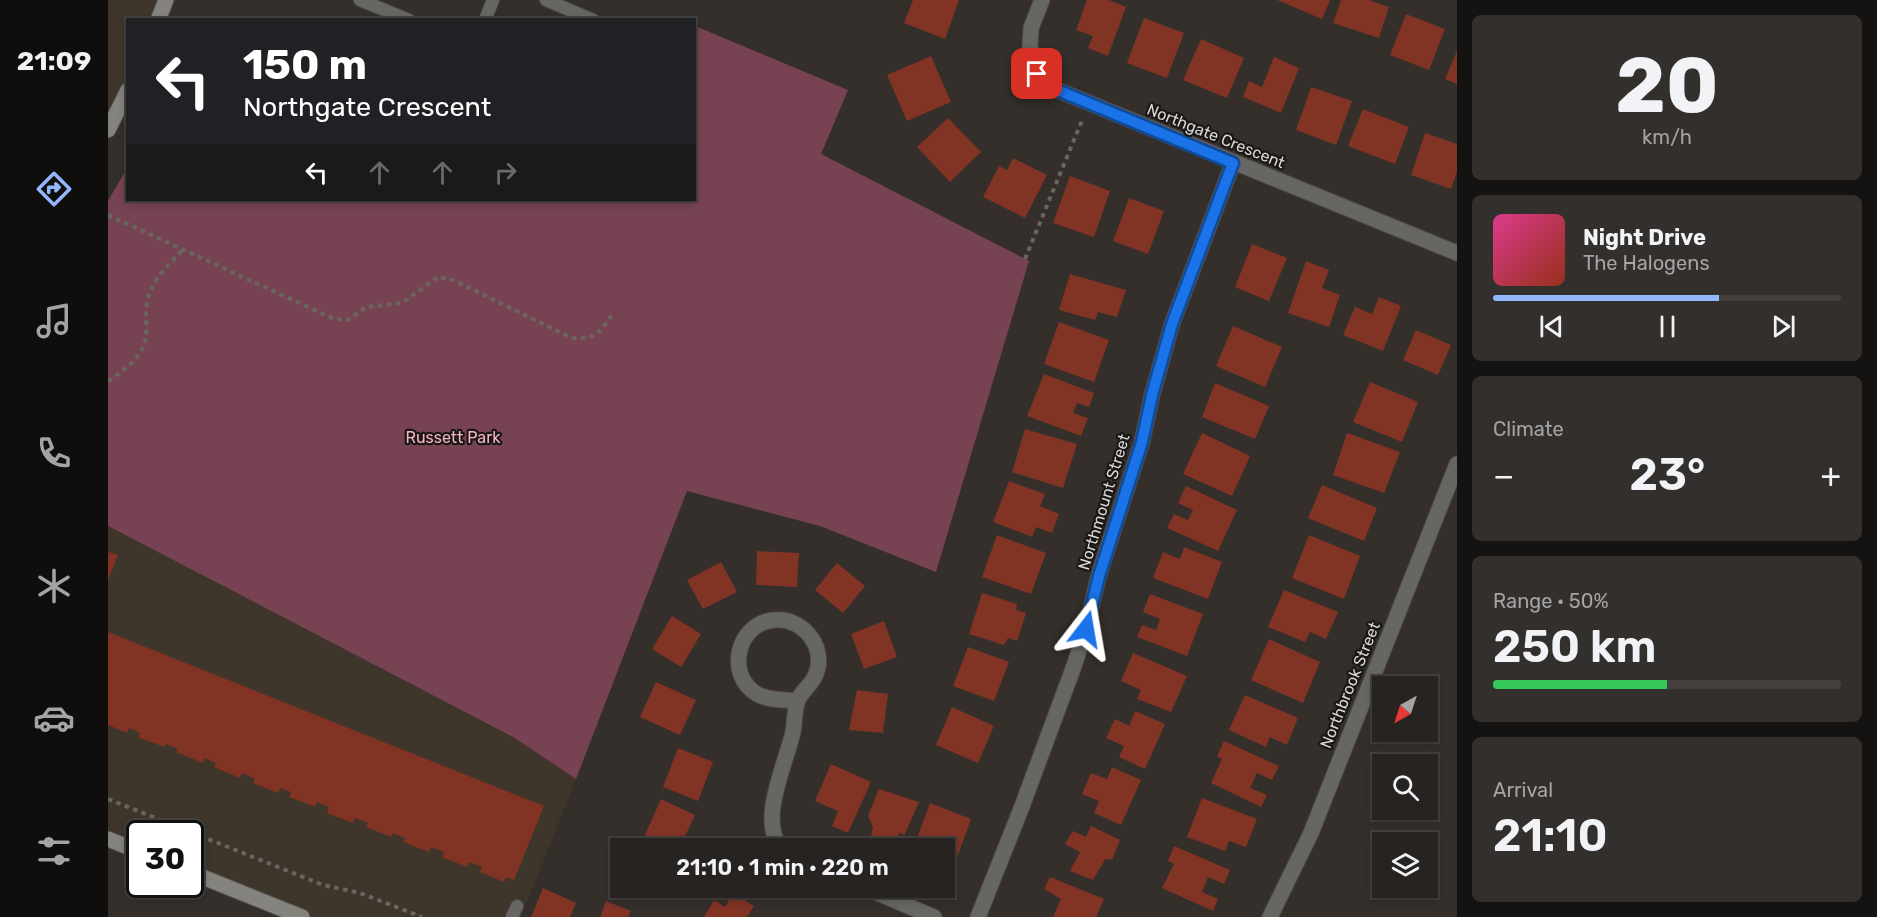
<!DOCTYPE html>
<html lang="en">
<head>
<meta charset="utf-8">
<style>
	:root { --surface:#272320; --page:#332f2d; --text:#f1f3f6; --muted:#a4a4a5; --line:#43403e; --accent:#93b7fd }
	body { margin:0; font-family:Rubik,sans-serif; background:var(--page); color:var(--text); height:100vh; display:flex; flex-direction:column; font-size:22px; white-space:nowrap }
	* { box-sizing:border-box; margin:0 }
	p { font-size:20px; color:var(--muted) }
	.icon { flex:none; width:33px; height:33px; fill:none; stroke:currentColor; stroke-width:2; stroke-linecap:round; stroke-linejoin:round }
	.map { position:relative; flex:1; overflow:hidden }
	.panel { display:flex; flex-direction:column; gap:15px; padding:15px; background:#151312; width:420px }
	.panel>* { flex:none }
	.guide { position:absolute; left:18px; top:18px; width:570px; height:183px; border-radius:0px; box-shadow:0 3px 9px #0003,0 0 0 2px var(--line); background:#202124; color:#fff; overflow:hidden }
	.needle { width:39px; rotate:219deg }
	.fabs { position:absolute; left:1264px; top:676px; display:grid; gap:12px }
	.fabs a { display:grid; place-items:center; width:66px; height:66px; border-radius:0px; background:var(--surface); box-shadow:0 3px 9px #0003,0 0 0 2px var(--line); font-size:30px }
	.speed { position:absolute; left:18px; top:820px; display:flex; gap:12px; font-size:30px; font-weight:700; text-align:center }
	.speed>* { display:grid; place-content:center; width:78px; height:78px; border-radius:50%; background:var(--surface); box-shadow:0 3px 9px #0003,0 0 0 2px var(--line); line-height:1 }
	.speed .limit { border:3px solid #111; border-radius:9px; background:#fff; color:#111 }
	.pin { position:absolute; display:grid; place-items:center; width:51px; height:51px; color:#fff; margin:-26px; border-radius:12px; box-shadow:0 3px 9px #0006 }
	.me { position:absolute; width:66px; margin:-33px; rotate:14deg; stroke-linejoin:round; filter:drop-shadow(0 0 4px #0008) }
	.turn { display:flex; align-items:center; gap:21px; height:126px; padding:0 18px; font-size:27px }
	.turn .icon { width:78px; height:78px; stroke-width:2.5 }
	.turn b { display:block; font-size:42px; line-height:51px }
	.lanes { display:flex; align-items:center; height:57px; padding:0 18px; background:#0003; justify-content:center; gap:30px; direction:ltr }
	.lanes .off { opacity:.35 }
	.big { font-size:45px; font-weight:600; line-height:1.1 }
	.panel .card { flex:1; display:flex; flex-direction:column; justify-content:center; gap:9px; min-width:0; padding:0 21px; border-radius:9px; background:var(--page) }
	.panel .dial { align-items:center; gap:0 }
	.dial b { font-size:78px; line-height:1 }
	.song { display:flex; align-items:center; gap:18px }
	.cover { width:72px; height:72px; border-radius:9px; background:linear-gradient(135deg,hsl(330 70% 55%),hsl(10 70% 35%)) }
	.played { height:6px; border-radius:3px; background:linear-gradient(90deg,var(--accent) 65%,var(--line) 65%) }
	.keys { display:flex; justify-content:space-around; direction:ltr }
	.heat { display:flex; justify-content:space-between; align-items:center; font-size:33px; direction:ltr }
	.charge { height:9px; border-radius:4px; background:linear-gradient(90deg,#34c759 50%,var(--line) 0) }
	.trip { position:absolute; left:502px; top:838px; width:345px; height:60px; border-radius:0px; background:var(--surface); box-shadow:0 3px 9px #0003,0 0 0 2px var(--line); font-weight:600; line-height:60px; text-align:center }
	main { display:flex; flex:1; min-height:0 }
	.tab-bar { display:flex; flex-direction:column; width:108px; justify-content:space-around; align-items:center; background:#100e0d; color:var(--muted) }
	.tab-bar .icon { width:42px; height:42px }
	.tab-bar .on { color:var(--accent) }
	.tab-bar b { font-size:27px; color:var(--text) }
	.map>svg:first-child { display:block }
	.built { fill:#3e352b }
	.green { fill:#774353 }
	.building { fill:#813324 }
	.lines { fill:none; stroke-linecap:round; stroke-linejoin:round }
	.lane-casing { stroke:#4f4a46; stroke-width:14 }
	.street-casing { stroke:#4f4a46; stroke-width:17 }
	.secondary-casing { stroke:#4f4a46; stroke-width:17 }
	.path { stroke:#6a6561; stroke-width:4; stroke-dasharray:4.5 4.5; stroke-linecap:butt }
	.lane { stroke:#666663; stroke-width:12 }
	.street { stroke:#666663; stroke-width:15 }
	.secondary { stroke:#84837e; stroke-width:15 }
	.route-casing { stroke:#114b97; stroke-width:15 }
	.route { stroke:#1a73e8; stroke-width:10 }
	.labels { text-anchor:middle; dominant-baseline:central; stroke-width:4.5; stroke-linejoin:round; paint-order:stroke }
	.street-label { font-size:16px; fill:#dbd7d4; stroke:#1a1816 }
	.park-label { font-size:16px; fill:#fab4c8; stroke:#1a1816 }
</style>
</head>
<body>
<main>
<nav class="tab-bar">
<b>21:09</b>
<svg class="icon on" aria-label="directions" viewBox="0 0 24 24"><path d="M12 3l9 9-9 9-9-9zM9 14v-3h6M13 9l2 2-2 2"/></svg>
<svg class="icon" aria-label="music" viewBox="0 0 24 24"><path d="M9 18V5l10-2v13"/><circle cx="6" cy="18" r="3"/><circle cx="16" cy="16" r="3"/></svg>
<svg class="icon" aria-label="phone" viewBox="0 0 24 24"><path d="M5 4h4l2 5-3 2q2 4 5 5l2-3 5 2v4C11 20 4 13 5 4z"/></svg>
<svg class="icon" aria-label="climate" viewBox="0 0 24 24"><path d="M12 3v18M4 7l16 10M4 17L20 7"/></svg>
<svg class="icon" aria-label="car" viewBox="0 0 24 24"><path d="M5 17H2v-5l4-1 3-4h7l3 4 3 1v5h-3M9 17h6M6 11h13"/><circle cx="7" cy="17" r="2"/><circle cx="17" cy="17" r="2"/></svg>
<svg class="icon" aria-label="filters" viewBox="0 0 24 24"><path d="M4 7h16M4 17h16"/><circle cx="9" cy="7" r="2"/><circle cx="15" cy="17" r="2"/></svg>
</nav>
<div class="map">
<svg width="1349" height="917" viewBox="0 0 1349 917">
	<rect width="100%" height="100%" fill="#342f2b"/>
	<g class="built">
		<polygon points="0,0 58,0 50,19 20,20 19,90 0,130"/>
		<polygon points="0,526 405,737 468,779 413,917 190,917 83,878 82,834 32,834 31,859 0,848"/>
	</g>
	<polygon class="green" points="587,26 740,90 713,154 921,261 828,572 712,526 579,491 468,779 405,737 0,526 0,201 19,168 20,200 586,200"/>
	<g class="building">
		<polygon points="805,0 851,0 837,39 796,23"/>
		<polygon points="979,0 1001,0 1018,7 1000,56 980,48 985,36 968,30"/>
		<polygon points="1169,0 1222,0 1214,19"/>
		<polygon points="1233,0 1261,0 1281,7 1271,38 1225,23"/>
		<polygon points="1298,14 1337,29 1321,70 1282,55"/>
		<polygon points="1036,18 1076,33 1059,78 1019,63"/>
		<polygon points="1093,39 1136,58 1119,98 1075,80"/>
		<polygon points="1349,51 1349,84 1337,79"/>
		<polygon points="823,56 843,102 799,121 779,75"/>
		<polygon points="1166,57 1191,68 1173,113 1135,97 1141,81 1154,87"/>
		<polygon points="1203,87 1244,101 1228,145 1188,130"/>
		<polygon points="1255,109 1301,127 1287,164 1240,146"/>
		<polygon points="840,118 873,152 842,182 809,147"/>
		<polygon points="1317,133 1349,144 1349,172 1343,189 1303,175"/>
		<polygon points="905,158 939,175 917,218 875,197 891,166 899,170"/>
		<polygon points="962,176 1002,191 986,237 945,223"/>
		<polygon points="1021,198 1056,211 1040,254 1005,241"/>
		<polygon points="1144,244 1179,258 1161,301 1127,287"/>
		<polygon points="1198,261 1221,270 1214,288 1232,295 1221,327 1180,313"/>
		<polygon points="962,274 1018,290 1009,317 990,312 987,320 951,310"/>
		<polygon points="1271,297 1293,306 1275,351 1235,335 1247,307 1264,314"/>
		<polygon points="951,322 1001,340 986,382 936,364"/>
		<polygon points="1125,326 1174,347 1157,387 1108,366"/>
		<polygon points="1308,330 1343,345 1330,375 1295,360"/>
		<polygon points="936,374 986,393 981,407 969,403 965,413 980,418 973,436 919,416"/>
		<polygon points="1262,382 1310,402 1294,442 1245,422"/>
		<polygon points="1107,383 1161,406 1147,439 1094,417"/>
		<polygon points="917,429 969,444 955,488 904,472"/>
		<polygon points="1094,433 1142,456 1124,496 1075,474"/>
		<polygon points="1239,433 1292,452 1276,493 1225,475"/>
		<polygon points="901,481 937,494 932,506 951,514 944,533 928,527 924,537 885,522"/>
		<polygon points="1214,485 1269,508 1256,541 1200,518"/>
		<polygon points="1078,486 1129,510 1110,551 1059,528 1066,514 1080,520 1085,510 1070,503"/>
		<polygon points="889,535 938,553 923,594 874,577"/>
		<polygon points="1201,535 1252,556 1236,599 1184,578"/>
		<polygon points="1076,547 1114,562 1100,599 1045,578 1055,552 1072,559"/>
		<polygon points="649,551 691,553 689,587 648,585"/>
		<polygon points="0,552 10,555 0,580"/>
		<polygon points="613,562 629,592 595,609 579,580"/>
		<polygon points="729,563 757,586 735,613 707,590"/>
		<polygon points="1176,590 1230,612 1218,639 1202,632 1197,642 1160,627"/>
		<polygon points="874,593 909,604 908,610 918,613 909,641 900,638 896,645 861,634"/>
		<polygon points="1042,594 1095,614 1079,656 1029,637 1034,625 1048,630 1052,619 1035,612"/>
		<polygon points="564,616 593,634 573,667 544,649"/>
		<polygon points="776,621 789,657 756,669 743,634"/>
		<polygon points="0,632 436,806 406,880 398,877 396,882 372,872 374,867 361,862 359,867 334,857 336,852 323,847 321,852 295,842 297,838 285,833 283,837 258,827 260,823 247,818 245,823 219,813 221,807 209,802 207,807 181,797 183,792 172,788 170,793 145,783 147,779 134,773 132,778 106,767 108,763 96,758 95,763 68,752 70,749 58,744 56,747 30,737 32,733 21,728 19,733 0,725"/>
		<polygon points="1161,639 1212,662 1195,703 1143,680"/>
		<polygon points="860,647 901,662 886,701 845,686"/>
		<polygon points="1025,653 1079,676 1063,712 1029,699 1033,690 1013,681"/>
		<polygon points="548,682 588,700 572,735 532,717"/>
		<polygon points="749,690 780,694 775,733 741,730"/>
		<polygon points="1137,695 1190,718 1179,745 1162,737 1158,747 1121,730"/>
		<polygon points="844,707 886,726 870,763 828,745"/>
		<polygon points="1027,711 1057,724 1037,769 1011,757 1016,746 998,738 1007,719 1021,726"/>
		<polygon points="1116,741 1171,766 1164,780 1149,773 1142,788 1159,795 1153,807 1103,783 1114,759 1109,756"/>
		<polygon points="570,748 605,762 590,801 555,787"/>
		<polygon points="723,764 763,782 740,833 724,826 730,811 707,801"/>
		<polygon points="1004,767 1033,780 1013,825 986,813 991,801 974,794 983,773 999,779"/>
		<polygon points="771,789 811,802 796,836 792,832 784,849 778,849 762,842 765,827 760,816"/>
		<polygon points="1094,798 1149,819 1138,847 1121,841 1117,851 1079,837"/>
		<polygon points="553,799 587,815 571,849 562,849 536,837"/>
		<polygon points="822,803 863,819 850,855 824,845 823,849 805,849"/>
		<polygon points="983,826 1012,840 1004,860 997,859 985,880 962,871 972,852 957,844 965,831 978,837"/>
		<polygon points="1066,846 1122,870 1116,884 1100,877 1094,892 1110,899 1105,911 1054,888 1066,864 1060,861"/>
		<polygon points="942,877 996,899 988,917 945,917 953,899 936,889"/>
		<polygon points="435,888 468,903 462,917 423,917"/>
		<polygon points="625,893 646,906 639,917 596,917 606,900 617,907"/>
		<polygon points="498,901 523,911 520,917 492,917"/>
	</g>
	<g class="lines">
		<g class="lane-casing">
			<g id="lane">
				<polyline points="252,0 301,20"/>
				<polyline points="438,0 485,20"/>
				<polyline points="377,20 385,0"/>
				<polyline points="404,917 409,906"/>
			</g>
		</g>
		<g class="street-casing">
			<g id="street">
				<polyline points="934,0 923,28 922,46 929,74 942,87 1349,253"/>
				<path d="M 674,849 C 649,822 678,764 685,732 C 687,722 686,710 690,700 C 693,692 702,686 706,678 C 721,651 697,617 666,620 C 629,623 617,675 649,694 C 661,701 676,699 689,701"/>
				<polyline points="758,888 826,917"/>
				<polyline points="870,917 913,809 966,666 978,629 991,575 1034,442 1044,395 1064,324 1125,163"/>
				<polyline points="1162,917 1203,833 1349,464"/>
			</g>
		</g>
		<g class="secondary-casing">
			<g id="secondary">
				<polyline points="50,20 58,0"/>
				<polyline points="0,130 20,90"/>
				<polyline points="0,839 32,852"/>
				<polyline points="82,872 194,917"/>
			</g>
		</g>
		<g class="path">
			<path d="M 0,215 L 226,319 L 240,320 L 258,307 L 294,303 L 330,277 L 345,280 L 464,338 C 490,340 492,331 506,312"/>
			<polyline points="917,259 975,118"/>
			<path d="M 0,381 C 16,370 36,357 38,336 C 39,325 37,313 39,303 C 42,281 61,264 76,249"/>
			<polyline points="0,799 215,885 252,893 314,917"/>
		</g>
		<use href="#lane" class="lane"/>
		<use href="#street" class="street"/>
		<use href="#secondary" class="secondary"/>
	</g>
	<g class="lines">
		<g class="route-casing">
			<polyline id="route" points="929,74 942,87 1125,163 1064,324 1044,395 1034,442 991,576 978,629"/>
		</g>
		<use href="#route" class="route"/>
	</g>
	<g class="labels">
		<g class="street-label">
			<text transform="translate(1108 136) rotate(22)">Northgate Crescent</text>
			<text transform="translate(996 502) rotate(-73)">Northmount Street</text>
			<text transform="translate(1242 685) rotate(-68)">Northbrook Street</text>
		</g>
		<g class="park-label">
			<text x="345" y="437">Russett Park</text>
		</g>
	</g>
</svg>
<div class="fabs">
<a><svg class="needle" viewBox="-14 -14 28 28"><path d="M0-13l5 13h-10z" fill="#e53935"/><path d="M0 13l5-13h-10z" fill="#a4a4a5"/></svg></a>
<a><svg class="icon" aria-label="search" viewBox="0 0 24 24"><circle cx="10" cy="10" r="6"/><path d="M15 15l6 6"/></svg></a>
<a><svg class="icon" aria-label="layers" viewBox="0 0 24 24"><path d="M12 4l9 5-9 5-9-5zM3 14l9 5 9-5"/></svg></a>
</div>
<div class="speed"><div class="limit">30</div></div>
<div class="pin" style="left:929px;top:74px;background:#d93025"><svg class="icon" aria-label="arrive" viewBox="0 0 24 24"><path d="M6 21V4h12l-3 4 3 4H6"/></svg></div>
<svg class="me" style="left:978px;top:629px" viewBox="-20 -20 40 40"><path d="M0-17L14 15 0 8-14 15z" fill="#1a73e8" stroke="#fff" stroke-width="4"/></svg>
<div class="trip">21:10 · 1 min · 220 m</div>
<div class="guide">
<div class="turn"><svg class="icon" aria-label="left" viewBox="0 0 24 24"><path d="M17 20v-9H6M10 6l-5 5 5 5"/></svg><div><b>150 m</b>Northgate Crescent</div></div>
<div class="lanes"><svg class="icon" aria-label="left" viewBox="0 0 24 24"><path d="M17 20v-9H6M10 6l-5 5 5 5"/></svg><svg class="icon off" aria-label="ahead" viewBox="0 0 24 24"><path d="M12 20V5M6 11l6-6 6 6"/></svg><svg class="icon off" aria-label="ahead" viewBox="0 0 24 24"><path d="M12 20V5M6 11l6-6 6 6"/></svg><svg class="icon off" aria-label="right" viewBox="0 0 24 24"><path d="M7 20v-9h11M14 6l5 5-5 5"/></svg></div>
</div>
</div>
<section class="panel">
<div class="card dial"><b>20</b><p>km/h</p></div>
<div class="card">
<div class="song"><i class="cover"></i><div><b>Night Drive</b><p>The Halogens</p></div></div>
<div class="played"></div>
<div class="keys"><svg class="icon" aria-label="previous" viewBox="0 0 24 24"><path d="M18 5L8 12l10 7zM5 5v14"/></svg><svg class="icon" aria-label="pause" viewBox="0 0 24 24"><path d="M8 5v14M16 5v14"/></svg><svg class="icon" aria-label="next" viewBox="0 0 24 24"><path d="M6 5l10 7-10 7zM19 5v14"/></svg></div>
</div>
<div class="card"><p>Climate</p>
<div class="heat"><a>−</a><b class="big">23°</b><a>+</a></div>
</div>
<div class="card"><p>Range · 50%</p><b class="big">250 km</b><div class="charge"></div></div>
<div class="card"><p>Arrival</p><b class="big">21:10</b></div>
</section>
</main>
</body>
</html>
